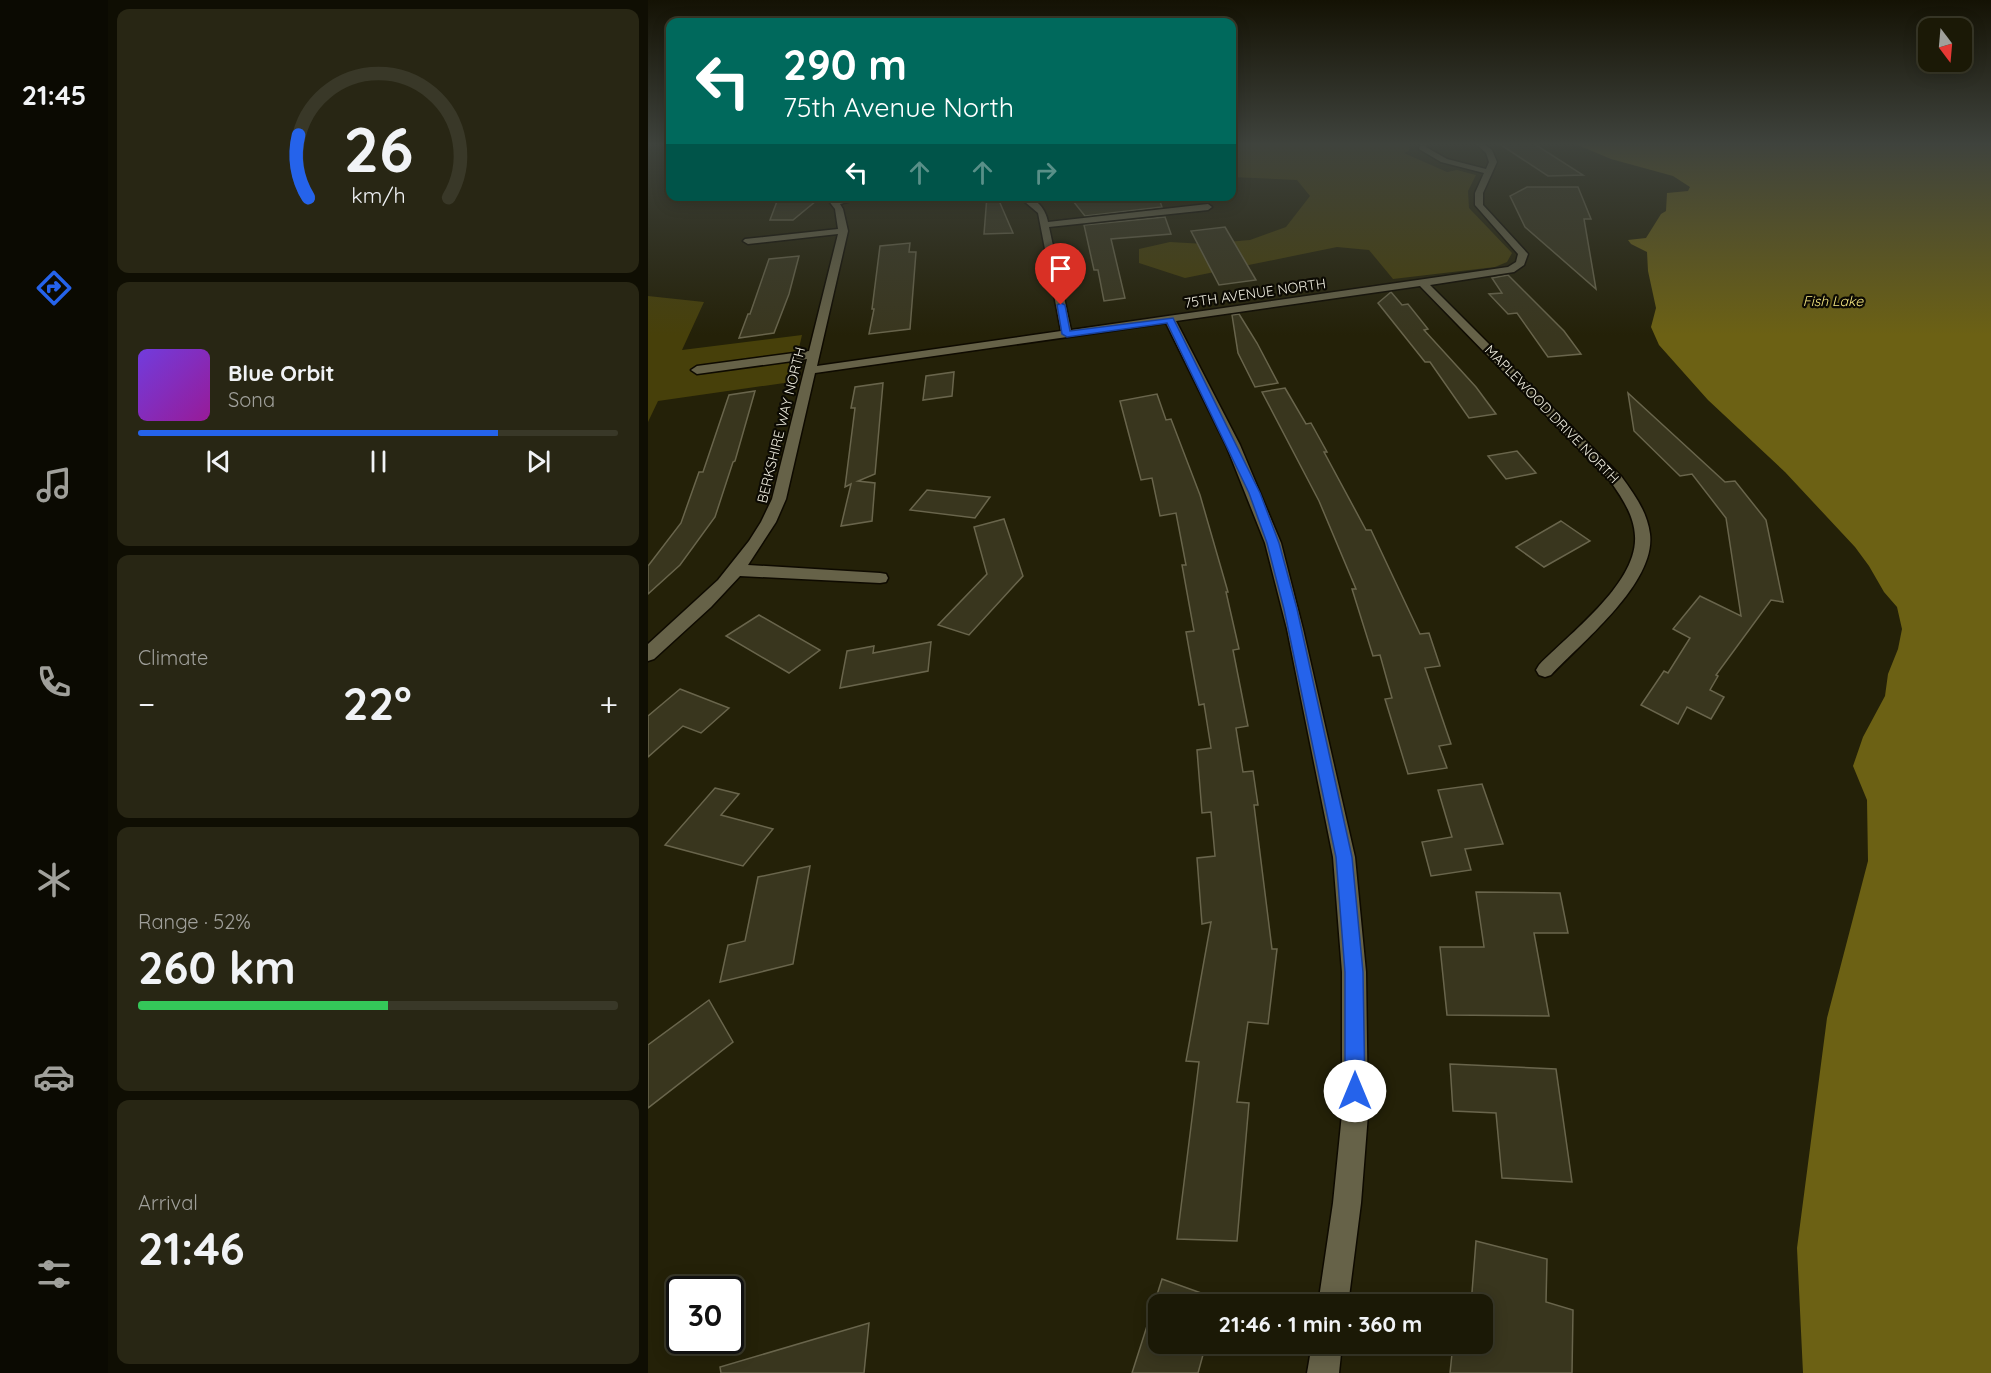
<!DOCTYPE html>
<html lang="en">
<head>
<meta charset="utf-8">
<style>
	:root { --surface:#1b1906; --page:#282614; --text:#f1f3f6; --muted:#a0a09b; --line:#393828; --accent:#2563eb }
	body { margin:0; font-family:Quicksand,sans-serif; background:var(--page); color:var(--text); height:100vh; display:flex; flex-direction:column; font-size:22px; white-space:nowrap }
	* { box-sizing:border-box; margin:0 }
	p { font-size:20px; color:var(--muted) }
	.icon { flex:none; width:33px; height:33px; fill:none; stroke:currentColor; stroke-width:2; stroke-linecap:round; stroke-linejoin:round }
	.map { position:relative; flex:1; overflow:hidden }
	.side { display:flex; flex-direction:column; gap:9px; padding:9px; background:#0f0e03; width:540px }
	.side>* { flex:none }
	.banner { position:absolute; left:18px; top:18px; width:570px; height:183px; border-radius:12px; box-shadow:0 3px 15px #0003,0 0 0 2px var(--line); background:#00695c; color:#fff; overflow:hidden }
	.needle { width:39px; rotate:164deg }
	.buttons { position:absolute; left:1270px; top:18px; display:grid; gap:12px }
	.buttons a { display:grid; place-items:center; width:54px; height:54px; border-radius:12px; background:var(--surface); box-shadow:0 3px 15px #0003,0 0 0 2px var(--line); font-size:30px }
	.speed { position:absolute; left:18px; top:1276px; display:flex; gap:12px; font-size:30px; font-weight:700; text-align:center }
	.speed>* { display:grid; place-content:center; width:78px; height:78px; border-radius:50%; background:var(--surface); box-shadow:0 3px 15px #0003,0 0 0 2px var(--line); line-height:1 }
	.speed .limit { border:3px solid #111; border-radius:9px; background:#fff; color:#111 }
	.pin { position:absolute; display:grid; place-items:center; width:51px; height:51px; color:#fff; margin:-62px -26px; border-radius:50% 50% 50% 0; rotate:-45deg; box-shadow:0 0 6px #0007 }
	.pin .icon { rotate:45deg }
	.me { position:absolute; width:66px; margin:-33px; rotate:0deg; stroke-linejoin:round; filter:drop-shadow(0 0 4px #0008) }
	.turn { display:flex; align-items:center; gap:21px; height:126px; padding:0 18px; font-size:27px }
	.turn .icon { width:78px; height:78px; stroke-width:2.5 }
	.turn b { display:block; font-size:42px; line-height:51px }
	.lanes { display:flex; align-items:center; height:57px; padding:0 18px; background:#0003; justify-content:center; gap:30px; direction:ltr }
	.lanes .off { opacity:.35 }
	.big { font-size:45px; font-weight:700; line-height:1.1 }
	.side .widget { flex:1; display:flex; flex-direction:column; justify-content:center; gap:9px; min-width:0; padding:0 21px; border-radius:12px; background:var(--page) }
	.side .dial { align-items:center; gap:0 }
	.dial svg { height:156px; overflow:visible; fill:none; stroke:var(--line); stroke-width:7; stroke-linecap:round; text-anchor:middle }
	.dial text { fill:var(--text); stroke:none }
	.song { display:flex; align-items:center; gap:18px }
	.cover { width:72px; height:72px; border-radius:9px; background:linear-gradient(135deg,hsl(260 70% 55%),hsl(300 70% 35%)) }
	.played { height:6px; border-radius:3px; background:linear-gradient(90deg,var(--accent) 75%,var(--line) 75%) }
	.keys { display:flex; justify-content:space-around; direction:ltr }
	.heat { display:flex; justify-content:space-between; align-items:center; font-size:33px; direction:ltr }
	.charge { height:9px; border-radius:4px; background:linear-gradient(90deg,#34c759 52%,var(--line) 0) }
	.trip { position:absolute; left:500px; top:1294px; width:345px; height:60px; border-radius:12px; background:var(--surface); box-shadow:0 3px 15px #0003,0 0 0 2px var(--line); font-weight:700; line-height:60px; text-align:center }
	main { display:flex; flex:1; min-height:0 }
	.tabs { display:flex; flex-direction:column; width:108px; justify-content:space-around; align-items:center; background:#0b0a02; color:var(--muted) }
	.tabs .icon { width:42px; height:42px }
	.tabs .selected { color:var(--accent) }
	.tabs b { font-size:27px; color:var(--text) }
	.map>svg:first-child { display:block }
	.green { fill:#47400a }
	.water { fill:#6c6114 }
	.building { fill:#39361e; stroke:#69654c; stroke-width:1.5 }
	.lines { fill:none; stroke-linecap:round; stroke-linejoin:round }
	.minor-casing { stroke:#0e0a00; stroke-width:3 }
	.minor { fill:#666248; fill-rule:evenodd }
	.route { fill:#2563eb; stroke:#184099; stroke-width:1.5 }
	.labels { text-anchor:middle; dominant-baseline:central; stroke-width:4.5; stroke-linejoin:round; paint-order:stroke }
	.far-street-label { font-size:14px; fill:#f0eee0; stroke:#0c0a03 }
	.far-water-label { font-size:14px; font-style:italic; fill:#f5e681; stroke:#0c0a03 }
</style>
</head>
<body>
<main>
<nav class="tabs">
<b>21:45</b>
<svg class="icon selected" aria-label="directions" viewBox="0 0 24 24"><path d="M12 3l9 9-9 9-9-9zM9 14v-3h6M13 9l2 2-2 2"/></svg>
<svg class="icon" aria-label="music" viewBox="0 0 24 24"><path d="M9 18V5l10-2v13"/><circle cx="6" cy="18" r="3"/><circle cx="16" cy="16" r="3"/></svg>
<svg class="icon" aria-label="phone" viewBox="0 0 24 24"><path d="M5 4h4l2 5-3 2q2 4 5 5l2-3 5 2v4C11 20 4 13 5 4z"/></svg>
<svg class="icon" aria-label="climate" viewBox="0 0 24 24"><path d="M12 3v18M4 7l16 10M4 17L20 7"/></svg>
<svg class="icon" aria-label="car" viewBox="0 0 24 24"><path d="M5 17H2v-5l4-1 3-4h7l3 4 3 1v5h-3M9 17h6M6 11h13"/><circle cx="7" cy="17" r="2"/><circle cx="17" cy="17" r="2"/></svg>
<svg class="icon" aria-label="filters" viewBox="0 0 24 24"><path d="M4 7h16M4 17h16"/><circle cx="9" cy="7" r="2"/><circle cx="15" cy="17" r="2"/></svg>
</nav>
<section class="side">
<div class="widget dial"><svg viewBox="0 0 100 80">
<path d="M14 69A42 42 0 1 1 86 69"/>
<path d="M14 69A42 42 0 0 1 9 37" stroke="#2563eb"/>
<text x="50" y="56" font-size="32" font-weight="700">26</text>
<text x="50" y="72" font-size="11">km/h</text>
</svg></div>
<div class="widget">
<div class="song"><i class="cover"></i><div><b>Blue Orbit</b><p>Sona</p></div></div>
<div class="played"></div>
<div class="keys"><svg class="icon" aria-label="previous" viewBox="0 0 24 24"><path d="M18 5L8 12l10 7zM5 5v14"/></svg><svg class="icon" aria-label="pause" viewBox="0 0 24 24"><path d="M8 5v14M16 5v14"/></svg><svg class="icon" aria-label="next" viewBox="0 0 24 24"><path d="M6 5l10 7-10 7zM19 5v14"/></svg></div>
</div>
<div class="widget"><p>Climate</p>
<div class="heat"><a>−</a><b class="big">22°</b><a>+</a></div>
</div>
<div class="widget"><p>Range · 52%</p><b class="big">260 km</b><div class="charge"></div></div>
<div class="widget"><p>Arrival</p><b class="big">21:46</b></div>
</section>
<div class="map">
<svg width="1343" height="1373" viewBox="0 0 1343 1373">
	<rect width="100%" height="100%" fill="#242108"/>
	<g class="green">
		<polygon points="592,143 761,143 761,151 756,153 799,172 809,170 828,175 820,191 821,208 864,253 859,262 847,267 745,279 721,250 689,247 537,278 491,263 491,249 522,242 557,244 602,240 638,227 662,196 649,180 584,177 584,151"/>
		<polygon points="0,296 56,302 34,350 154,335 143,382 10,401 0,422"/>
	</g>
	<polygon class="water" points="925,143 1343,143 1343,1373 1155,1373 1149,1248 1179,1018 1220,861 1219,800 1205,766 1215,737 1237,696 1240,674 1250,649 1254,629 1249,607 1236,592 1221,566 1207,547 1137,472 1060,400 1011,345 1003,327 1008,308 1000,271 999,252 983,244 980,240 998,238 1013,214 1018,211 1019,193 1040,191 1042,187 1025,176 963,159"/>
	<g class="building">
		<polygon points="850,143 885,143 935,175 900,176"/>
		<polygon points="879,187 930,187 943,219 936,219 948,289 877,227 862,196"/>
		<polygon points="131,196 174,196 145,220 122,220"/>
		<polygon points="339,196 349,196 365,233 336,234"/>
		<polygon points="421,196 510,196 514,207 437,216"/>
		<polygon points="517,217 523,234 463,239 477,298 456,301 450,270 446,270 436,225"/>
		<polygon points="577,227 608,280 571,285 543,231"/>
		<polygon points="262,243 261,252 268,252 262,329 221,334 226,309 224,309 232,246"/>
		<polygon points="151,256 141,294 126,333 91,338 100,314 102,314 121,259"/>
		<polygon points="860,275 916,331 933,354 900,357 869,313 860,314 841,294 854,293 844,278"/>
		<polygon points="743,292 754,305 760,304 780,329 776,330 828,387 848,414 821,418 782,362 777,362 730,303"/>
		<polygon points="591,314 609,343 630,383 607,387 590,353 584,315"/>
		<polygon points="306,372 304,396 275,400 278,376"/>
		<polygon points="235,383 227,474 210,481 227,483 224,521 193,526 203,484 197,487 207,408 203,408 207,387"/>
		<polygon points="637,388 658,424 663,423 679,452 676,452 718,530 723,530 772,634 781,633 792,666 777,668 803,744 791,746 799,768 760,774 737,699 744,698 732,655 725,656 704,589 708,589 671,501 614,392"/>
		<polygon points="107,391 87,461 85,462 67,517 32,565 0,594 0,566 33,523 51,472 55,472 81,395"/>
		<polygon points="980,393 1077,482 1087,481 1118,520 1135,602 1123,600 1068,675 1070,676 1062,690 1076,697 1063,719 1039,707 1030,724 993,705 1016,671 1020,673 1042,638 1025,629 1052,596 1093,616 1078,518 1044,474 1032,476 986,431"/>
		<polygon points="509,394 518,420 523,419 552,495 580,592 578,592 591,649 585,650 600,726 588,728 595,772 605,771 610,805 606,805 624,949 629,949 620,1024 600,1022 589,1102 601,1103 589,1241 529,1239 551,1062 538,1061 563,922 554,924 549,858 567,856 563,812 554,813 549,750 563,748 556,704 551,705 538,632 546,631 534,565 538,565 528,513 512,516 504,478 493,480 472,401"/>
		<polygon points="869,451 888,473 858,479 840,456"/>
		<polygon points="279,490 342,497 327,518 262,510"/>
		<polygon points="356,519 375,576 321,635 290,625 339,574 326,527"/>
		<polygon points="913,521 942,541 896,567 868,547"/>
		<polygon points="111,615 172,650 141,673 78,636"/>
		<polygon points="283,642 280,671 192,688 199,651 226,646 225,653"/>
		<polygon points="32,689 81,708 53,733 35,726 0,757 0,716"/>
		<polygon points="834,784 855,844 817,849 823,870 783,876 774,842 804,837 790,790"/>
		<polygon points="67,788 91,794 73,815 125,829 95,866 17,845"/>
		<polygon points="162,866 145,964 72,982 80,945 97,941 110,877"/>
		<polygon points="828,892 912,893 920,933 886,933 901,1016 799,1015 792,947 836,947"/>
		<polygon points="61,1000 85,1042 0,1108 0,1045"/>
		<polygon points="802,1064 908,1069 924,1182 854,1178 848,1113 805,1111"/>
		<polygon points="828,1241 899,1259 898,1302 925,1310 924,1373 802,1373 805,1344 834,1344 834,1305 823,1305"/>
		<polygon points="514,1279 570,1299 569,1305 510,1305 510,1344 558,1344 550,1373 484,1373"/>
		<polygon points="221,1323 216,1373 73,1373 72,1367"/>
	</g>
	<g class="lines">
		<g class="minor-casing">
			<g id="minor">
				<path d="M 773,143 L 781,143 L 778,147 L 799,159 L 838,169 L 841,162 L 838,153 L 827,143 L 835,143 L 844,150 L 849,162 L 835,193 L 835,205 L 880,254 L 876,265 L 866,272 L 782,285 L 973,476 C 986,494 999,511 1002,534 C 1008,583 934,642 903,675 L 897,677 L 891,675 L 888,670 L 891,665 C 921,634 990,583 987,536 C 986,515 974,498 963,482 L 772,286 L 528,321 L 592,445 L 633,543 L 655,629 L 707,857 L 718,972 L 720,1114 L 713,1203 L 700,1305 L 670,1305 L 685,1203 L 694,1114 L 694,972 L 685,857 L 639,629 L 617,543 L 578,445 L 518,323 L 167,373 L 138,499 L 128,522 L 100,565 L 232,573 L 238,574 L 240,578 L 238,582 L 232,583 L 92,576 L 63,607 L 6,659 L 0,661 L 0,644 L 70,580 L 101,541 L 113,522 L 124,499 L 159,359 L 49,374 L 43,370 L 49,366 L 161,351 L 190,234 L 100,244 L 95,241 L 97,239 L 190,229 L 187,209 L 177,196 L 186,196 L 188,199 L 222,196 L 192,204 L 195,209 L 200,231 L 169,366 L 413,331 L 390,213 L 370,196 C 386,196 397,206 400,222 L 560,204 L 564,207 L 560,210 L 401,227 L 423,330 L 860,267 L 868,262 L 870,254 L 827,205 L 827,193 L 836,173 L 793,162 L 771,149 Z"/>
				<polygon points="664,1344 694,1344 691,1373 659,1373"/>
			</g>
		</g>
		<use href="#minor" class="minor"/>
	</g>
	<linearGradient id="sky" x2="0" y2="1"><stop stop-color="#141204"/><stop offset="0.43" stop-color="#3f433d"/><stop offset="1" stop-color="#3f433d" stop-opacity="0"/></linearGradient>
	<rect width="1343" height="335" fill="url(#sky)"/>
	<polygon class="route" points="413,303 417,305 422,331 525,318 612,493 631,543 649,609 704,857 715,972 717,1091 714,1098 707,1101 700,1098 697,1091 697,972 688,857 636,609 619,543 601,493 519,323 419,337 414,334 409,305"/>
	<g class="labels">
		<g class="far-street-label">
			<text transform="translate(607 293) rotate(-8)">75TH AVENUE NORTH</text>
			<text transform="translate(904 414) rotate(46)">MAPLEWOOD DRIVE NORTH</text>
			<text transform="translate(133 425) rotate(-76)">BERKSHIRE WAY NORTH</text>
		</g>
		<g class="far-water-label">
			<text x="1185" y="301">Fish Lake</text>
		</g>
	</g>
</svg>
<div class="buttons">
<a><svg class="needle" viewBox="-14 -14 28 28"><path d="M0-13l5 13h-10z" fill="#e53935"/><path d="M0 13l5-13h-10z" fill="#a0a09b"/></svg></a>
</div>
<div class="speed"><div class="limit">30</div></div>
<div class="pin" style="left:413px;top:305px;background:#d93025"><svg class="icon" aria-label="arrive" viewBox="0 0 24 24"><path d="M6 21V4h12l-3 4 3 4H6"/></svg></div>
<svg class="me" style="left:707px;top:1091px" viewBox="-20 -20 40 40"><circle r="19" fill="#fff"/><path d="M0-13L10 11 0 6-10 11z" fill="#2563eb"/></svg>
<div class="trip">21:46 · 1 min · 360 m</div>
<div class="banner">
<div class="turn"><svg class="icon" aria-label="left" viewBox="0 0 24 24"><path d="M17 20v-9H6M10 6l-5 5 5 5"/></svg><div><b>290 m</b>75th Avenue North</div></div>
<div class="lanes"><svg class="icon" aria-label="left" viewBox="0 0 24 24"><path d="M17 20v-9H6M10 6l-5 5 5 5"/></svg><svg class="icon off" aria-label="ahead" viewBox="0 0 24 24"><path d="M12 20V5M6 11l6-6 6 6"/></svg><svg class="icon off" aria-label="ahead" viewBox="0 0 24 24"><path d="M12 20V5M6 11l6-6 6 6"/></svg><svg class="icon off" aria-label="right" viewBox="0 0 24 24"><path d="M7 20v-9h11M14 6l5 5-5 5"/></svg></div>
</div>
</div>
</main>
</body>
</html>
